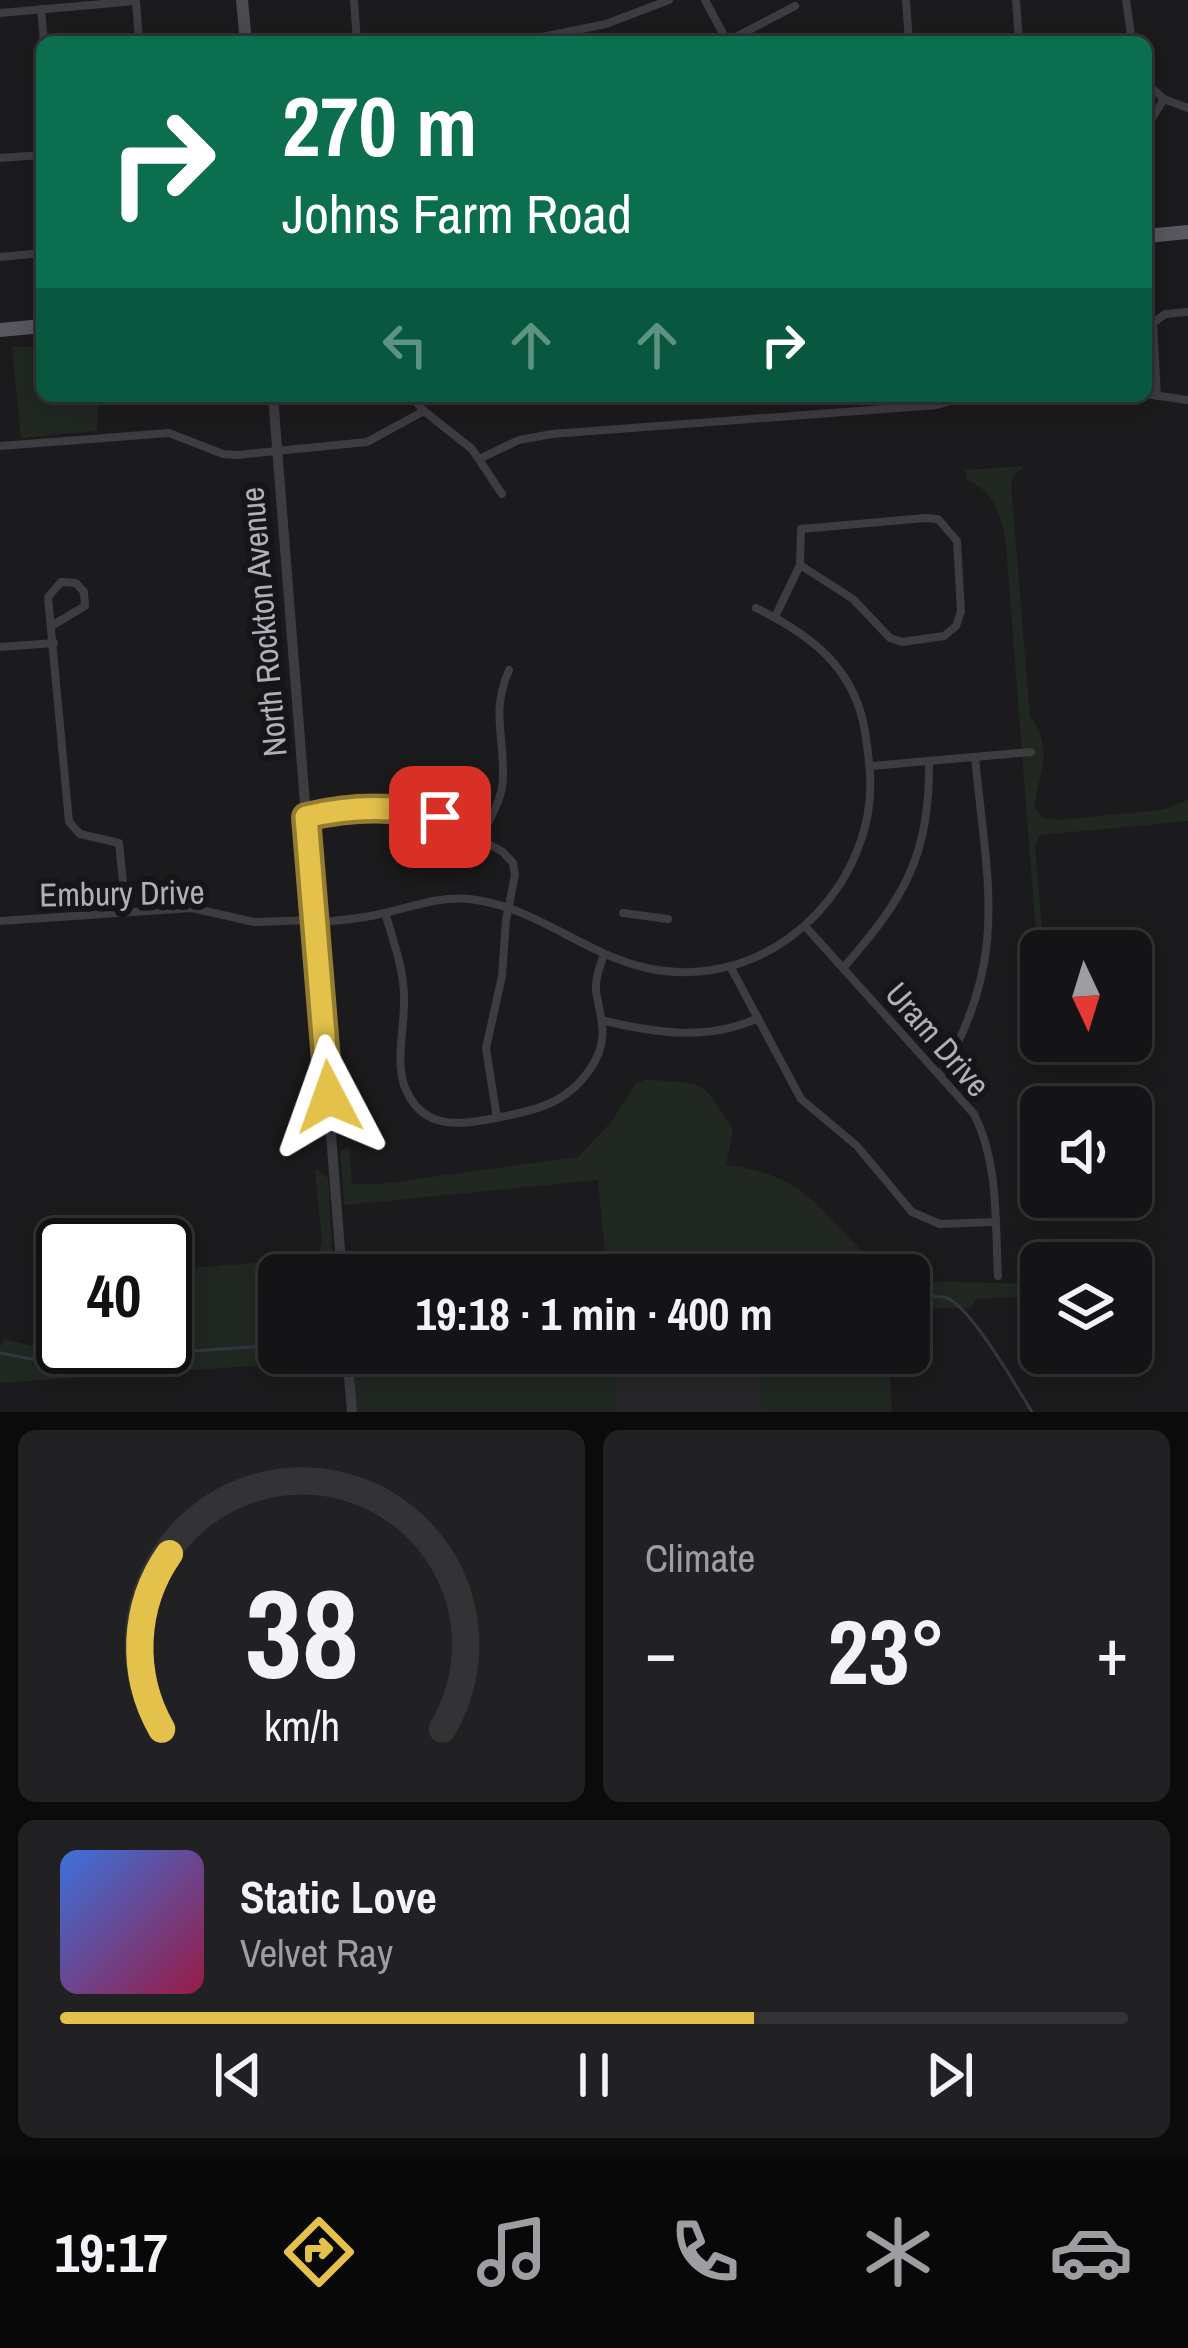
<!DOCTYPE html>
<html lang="en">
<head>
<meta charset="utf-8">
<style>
	:root { --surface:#141416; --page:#212123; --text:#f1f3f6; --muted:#9d9ea1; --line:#333335; --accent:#e4c14b }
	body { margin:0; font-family:"Archivo Narrow",sans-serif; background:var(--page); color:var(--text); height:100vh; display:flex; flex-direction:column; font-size:45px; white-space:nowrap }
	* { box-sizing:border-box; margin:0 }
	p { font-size:39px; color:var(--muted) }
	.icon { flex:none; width:66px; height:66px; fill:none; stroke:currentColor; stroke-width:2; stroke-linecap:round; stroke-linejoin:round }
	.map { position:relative; height:1412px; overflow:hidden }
	.side { display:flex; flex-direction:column; gap:18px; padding:18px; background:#0b0b0c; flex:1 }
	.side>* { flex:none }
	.banner { position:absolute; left:36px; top:36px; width:1116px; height:366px; border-radius:18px; box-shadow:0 6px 30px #0003,0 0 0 3px var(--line); background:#0b6e4f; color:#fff; overflow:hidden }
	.needle { width:78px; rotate:176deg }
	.controls { position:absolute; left:1020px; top:930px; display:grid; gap:24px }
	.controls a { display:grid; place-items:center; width:132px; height:132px; border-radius:18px; background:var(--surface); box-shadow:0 6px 30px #0003,0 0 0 3px var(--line); font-size:60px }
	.speed { position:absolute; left:36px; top:1218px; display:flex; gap:24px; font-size:60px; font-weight:700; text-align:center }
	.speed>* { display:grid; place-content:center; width:156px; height:156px; border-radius:50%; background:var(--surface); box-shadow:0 6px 30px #0003,0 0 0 3px var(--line); line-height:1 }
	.speed .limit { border:6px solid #111; border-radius:18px; background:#fff; color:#111 }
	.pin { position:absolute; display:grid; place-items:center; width:102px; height:102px; color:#fff; margin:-51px; border-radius:24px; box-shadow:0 6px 18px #0006 }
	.me { position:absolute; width:132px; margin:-66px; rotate:356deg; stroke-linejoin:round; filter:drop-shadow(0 0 9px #0008) }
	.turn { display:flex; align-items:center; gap:42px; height:252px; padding:0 48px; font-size:54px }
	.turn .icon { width:156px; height:156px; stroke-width:2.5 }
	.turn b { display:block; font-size:84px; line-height:102px }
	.lanes { display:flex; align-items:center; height:114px; padding:0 48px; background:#0003; justify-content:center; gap:60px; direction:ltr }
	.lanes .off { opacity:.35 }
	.big { font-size:90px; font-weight:800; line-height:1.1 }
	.side .card { flex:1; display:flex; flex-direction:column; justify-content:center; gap:18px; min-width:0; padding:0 42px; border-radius:18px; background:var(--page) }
	.side .dial { align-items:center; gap:0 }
	.dial svg { height:312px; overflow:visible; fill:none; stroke:var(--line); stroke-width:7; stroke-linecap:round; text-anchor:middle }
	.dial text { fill:var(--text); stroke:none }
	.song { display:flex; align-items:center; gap:36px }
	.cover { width:144px; height:144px; border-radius:18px; background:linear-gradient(135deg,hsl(220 70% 55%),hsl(340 70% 35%)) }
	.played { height:12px; border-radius:6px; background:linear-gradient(90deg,var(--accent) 65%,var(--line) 65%) }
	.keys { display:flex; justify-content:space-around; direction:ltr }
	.heat { display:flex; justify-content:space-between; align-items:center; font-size:66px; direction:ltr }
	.side .tiles { flex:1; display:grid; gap:18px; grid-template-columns:1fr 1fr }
	.card:last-child { grid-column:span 2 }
	.trip { position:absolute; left:258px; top:1254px; width:672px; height:120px; border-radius:18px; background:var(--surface); box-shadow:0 6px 30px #0003,0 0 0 3px var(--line); font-weight:800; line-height:120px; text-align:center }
	.tab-bar { display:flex; height:192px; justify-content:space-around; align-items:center; background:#080809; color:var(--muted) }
	.tab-bar .icon { width:84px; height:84px }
	.tab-bar .current { color:var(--accent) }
	.tab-bar b { font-size:54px; color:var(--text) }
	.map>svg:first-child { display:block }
	.built { fill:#27272a }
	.green { fill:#212822 }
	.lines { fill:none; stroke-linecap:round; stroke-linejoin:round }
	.stream { stroke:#313840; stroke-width:3 }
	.minor { stroke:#3c3c41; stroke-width:8 }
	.tertiary { stroke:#3c3c41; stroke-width:10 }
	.secondary { stroke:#4a4b51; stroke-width:12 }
	.primary { stroke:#585960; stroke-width:14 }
	.route-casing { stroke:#947d31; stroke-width:30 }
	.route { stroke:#e4c14b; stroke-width:21 }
	.labels { text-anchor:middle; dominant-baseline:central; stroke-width:12; stroke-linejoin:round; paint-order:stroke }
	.street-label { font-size:33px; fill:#aeb1bb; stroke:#161618 }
</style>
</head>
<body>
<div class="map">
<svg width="1188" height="1412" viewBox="0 0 1188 1412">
	<rect width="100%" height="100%" fill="#1b1b1d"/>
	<polygon class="built" points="612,1353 886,1353 890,1412 616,1412"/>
	<g class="green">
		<polygon points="12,347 42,347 42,396 99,396 97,431 21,438"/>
		<path d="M 1025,466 L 1015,474 L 1011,485 L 1030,717 C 1055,750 1039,770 1034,807 L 1043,818 L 1059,820 L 1162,810 L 1188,800 L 1188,821 L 1040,835 L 1035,845 L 1044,951 L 1041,999 L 1006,544 C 1001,516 995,491 967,480 L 965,470 Z"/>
		<path d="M 647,1079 C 709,1087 697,1074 733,1129 L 726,1165 C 823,1176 824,1230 894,1275 L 607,1275 L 598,1180 L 344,1205 L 340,1150 L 349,1148 L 352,1184 L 381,1184 L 578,1157 L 612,1121 L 636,1083 Z"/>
		<path d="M 315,1168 L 328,1178 L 334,1275 L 279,1275 L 279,1353 L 338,1353 L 339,1360 L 0,1383 L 0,1346 L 5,1339 C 56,1356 112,1347 165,1347 L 165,1270 L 308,1259 L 319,1254 L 322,1240 Z"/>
		<polygon points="909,1281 1041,1284 1041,1296 976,1299 971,1308 909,1308"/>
		<polygon points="352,1353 612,1353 616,1412 356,1412"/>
		<polygon points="756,1353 889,1353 892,1412 763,1412"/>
	</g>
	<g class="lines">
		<g class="stream">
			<path d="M 909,1298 C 920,1297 937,1295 947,1298 C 971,1307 1017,1388 1032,1412"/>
			<polyline points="0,1353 37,1360 78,1359 279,1345"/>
		</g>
		<g class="minor">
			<polyline points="354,0 357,42"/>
			<polyline points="705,0 727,41"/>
			<polyline points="906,0 909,42"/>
			<polyline points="1016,0 1019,42"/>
			<polyline points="1126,0 1132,42"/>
			<polyline points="41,9 44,42"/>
			<polyline points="0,13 136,1 139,42"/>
			<polyline points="728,41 795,6"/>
			<polyline points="517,42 606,24 669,0"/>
			<polyline points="1146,83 1164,99 1188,108"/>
			<polyline points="1146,128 1164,99"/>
			<polyline points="1146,133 1151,141 1146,150"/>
			<polyline points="0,158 42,155"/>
			<polyline points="0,257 42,253"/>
			<polyline points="1146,394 1188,400"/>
			<polyline points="411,396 424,411 472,449 502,494"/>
			<polyline points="1157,396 1153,323 1165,314 1188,312"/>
			<polyline points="0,446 169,433 223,454 237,455 367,442 424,411"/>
			<polyline points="481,458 519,440 552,434 937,405 968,396"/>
			<polyline points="775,617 800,565 801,529 925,518 938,519 957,541 961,611 956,626 944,636 902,642 890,638 853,599 800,565"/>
			<polyline points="53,625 85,606 84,592 76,583 61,582 48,597 69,822 80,834 119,843 126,912"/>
			<polyline points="0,647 54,643"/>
			<polyline points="871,766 1031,752"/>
			<polyline points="306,817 341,809 405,808 440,817 503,852 513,863 515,875 506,920 502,976 486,1048 497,1118"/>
			<path d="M 480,839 C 490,818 503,799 503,776 C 504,734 491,712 509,670"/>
			<path d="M 385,913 C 394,943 405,972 404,1003 C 404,1029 396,1060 404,1085 C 421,1131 459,1125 496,1118 C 539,1110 572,1102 595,1061 C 609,1035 600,1017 596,991 C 595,978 600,966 604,955"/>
			<polyline points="623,913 668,919"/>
			<polyline points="0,921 192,908 254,922 315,920"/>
			<path d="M 316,923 C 338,920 359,919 380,914 C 410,908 437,896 469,899 C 536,906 583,954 647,968 C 751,991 849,916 868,813 C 873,785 869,759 865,731 C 854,667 811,635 756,608"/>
			<path d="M 805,926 L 974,1114 C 999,1163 995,1222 998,1276"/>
			<polyline points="730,966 801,1099 857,1146 912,1212 940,1224 994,1222"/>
			<path d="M 843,968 C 904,899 930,856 929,761"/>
			<path d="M 605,1021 C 656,1033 708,1041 758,1018"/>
			<path d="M 941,1074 C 1010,958 987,883 975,757"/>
		</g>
		<g class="tertiary">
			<polyline points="273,396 342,1275"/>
			<polyline points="347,1353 352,1412"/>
		</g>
		<polyline class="secondary" points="242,0 246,42"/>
		<g class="primary">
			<polyline points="1146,236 1188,232"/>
			<polyline points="0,330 42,326"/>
		</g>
	</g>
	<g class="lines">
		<g class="route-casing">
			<path id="route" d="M 329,1097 L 306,817 C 352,806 395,805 440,817"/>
		</g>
		<use href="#route" class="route"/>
	</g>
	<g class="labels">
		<g class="street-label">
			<text transform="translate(263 622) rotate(-95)">North Rockton Avenue</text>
			<text transform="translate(122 893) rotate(-1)">Embury Drive</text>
			<text transform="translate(938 1039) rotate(49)">Uram Drive</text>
		</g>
	</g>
</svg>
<div class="controls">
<a><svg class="needle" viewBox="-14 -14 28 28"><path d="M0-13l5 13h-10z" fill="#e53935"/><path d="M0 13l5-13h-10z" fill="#9d9ea1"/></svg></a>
<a><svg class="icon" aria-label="sound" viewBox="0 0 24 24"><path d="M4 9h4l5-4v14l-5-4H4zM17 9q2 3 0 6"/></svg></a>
<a><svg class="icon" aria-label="layers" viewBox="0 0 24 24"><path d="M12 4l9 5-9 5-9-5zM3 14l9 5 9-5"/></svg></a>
</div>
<div class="speed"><div class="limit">40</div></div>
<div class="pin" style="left:440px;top:817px;background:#d93025"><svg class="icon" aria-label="arrive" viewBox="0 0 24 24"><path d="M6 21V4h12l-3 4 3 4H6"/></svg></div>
<svg class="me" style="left:329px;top:1097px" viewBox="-20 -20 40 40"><path d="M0-17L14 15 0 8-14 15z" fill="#e4c14b" stroke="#fff" stroke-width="4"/></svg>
<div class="trip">19:18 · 1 min · 400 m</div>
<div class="banner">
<div class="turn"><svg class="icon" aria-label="right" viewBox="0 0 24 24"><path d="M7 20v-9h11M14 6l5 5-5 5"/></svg><div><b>270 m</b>Johns Farm Road</div></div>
<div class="lanes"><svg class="icon off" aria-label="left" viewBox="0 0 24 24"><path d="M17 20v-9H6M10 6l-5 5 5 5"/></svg><svg class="icon off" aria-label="ahead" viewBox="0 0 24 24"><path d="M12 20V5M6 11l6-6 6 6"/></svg><svg class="icon off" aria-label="ahead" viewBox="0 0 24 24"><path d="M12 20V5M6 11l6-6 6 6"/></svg><svg class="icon" aria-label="right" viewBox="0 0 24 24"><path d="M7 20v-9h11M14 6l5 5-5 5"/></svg></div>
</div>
</div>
<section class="side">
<div class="tiles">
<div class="card dial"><svg viewBox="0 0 100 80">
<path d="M14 69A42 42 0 1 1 86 69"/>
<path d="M14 69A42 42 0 0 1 16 24" stroke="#e4c14b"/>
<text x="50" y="56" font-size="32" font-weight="700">38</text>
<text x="50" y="72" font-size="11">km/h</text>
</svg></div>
<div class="card"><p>Climate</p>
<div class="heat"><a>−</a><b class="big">23°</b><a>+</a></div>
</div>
<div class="card">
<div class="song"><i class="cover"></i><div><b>Static Love</b><p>Velvet Ray</p></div></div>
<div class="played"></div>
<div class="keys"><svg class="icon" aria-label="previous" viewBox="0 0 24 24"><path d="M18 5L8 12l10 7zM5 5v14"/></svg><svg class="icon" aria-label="pause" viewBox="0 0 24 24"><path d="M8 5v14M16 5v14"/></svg><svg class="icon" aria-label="next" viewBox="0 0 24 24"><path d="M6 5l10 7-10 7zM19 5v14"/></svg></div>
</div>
</div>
</section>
<nav class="tab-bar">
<b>19:17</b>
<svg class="icon current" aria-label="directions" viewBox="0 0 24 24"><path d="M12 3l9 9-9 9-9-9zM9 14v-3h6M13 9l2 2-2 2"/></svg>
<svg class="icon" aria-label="music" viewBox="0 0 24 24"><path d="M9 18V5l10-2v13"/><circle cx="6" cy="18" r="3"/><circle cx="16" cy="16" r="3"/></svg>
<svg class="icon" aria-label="phone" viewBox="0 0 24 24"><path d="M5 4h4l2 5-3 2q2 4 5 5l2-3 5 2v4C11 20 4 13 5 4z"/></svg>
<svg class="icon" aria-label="climate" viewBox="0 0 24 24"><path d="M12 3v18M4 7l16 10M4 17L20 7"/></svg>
<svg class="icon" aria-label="car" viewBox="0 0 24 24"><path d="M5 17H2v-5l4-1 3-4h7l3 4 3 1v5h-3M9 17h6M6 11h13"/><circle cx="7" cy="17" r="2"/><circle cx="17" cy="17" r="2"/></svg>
</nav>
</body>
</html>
